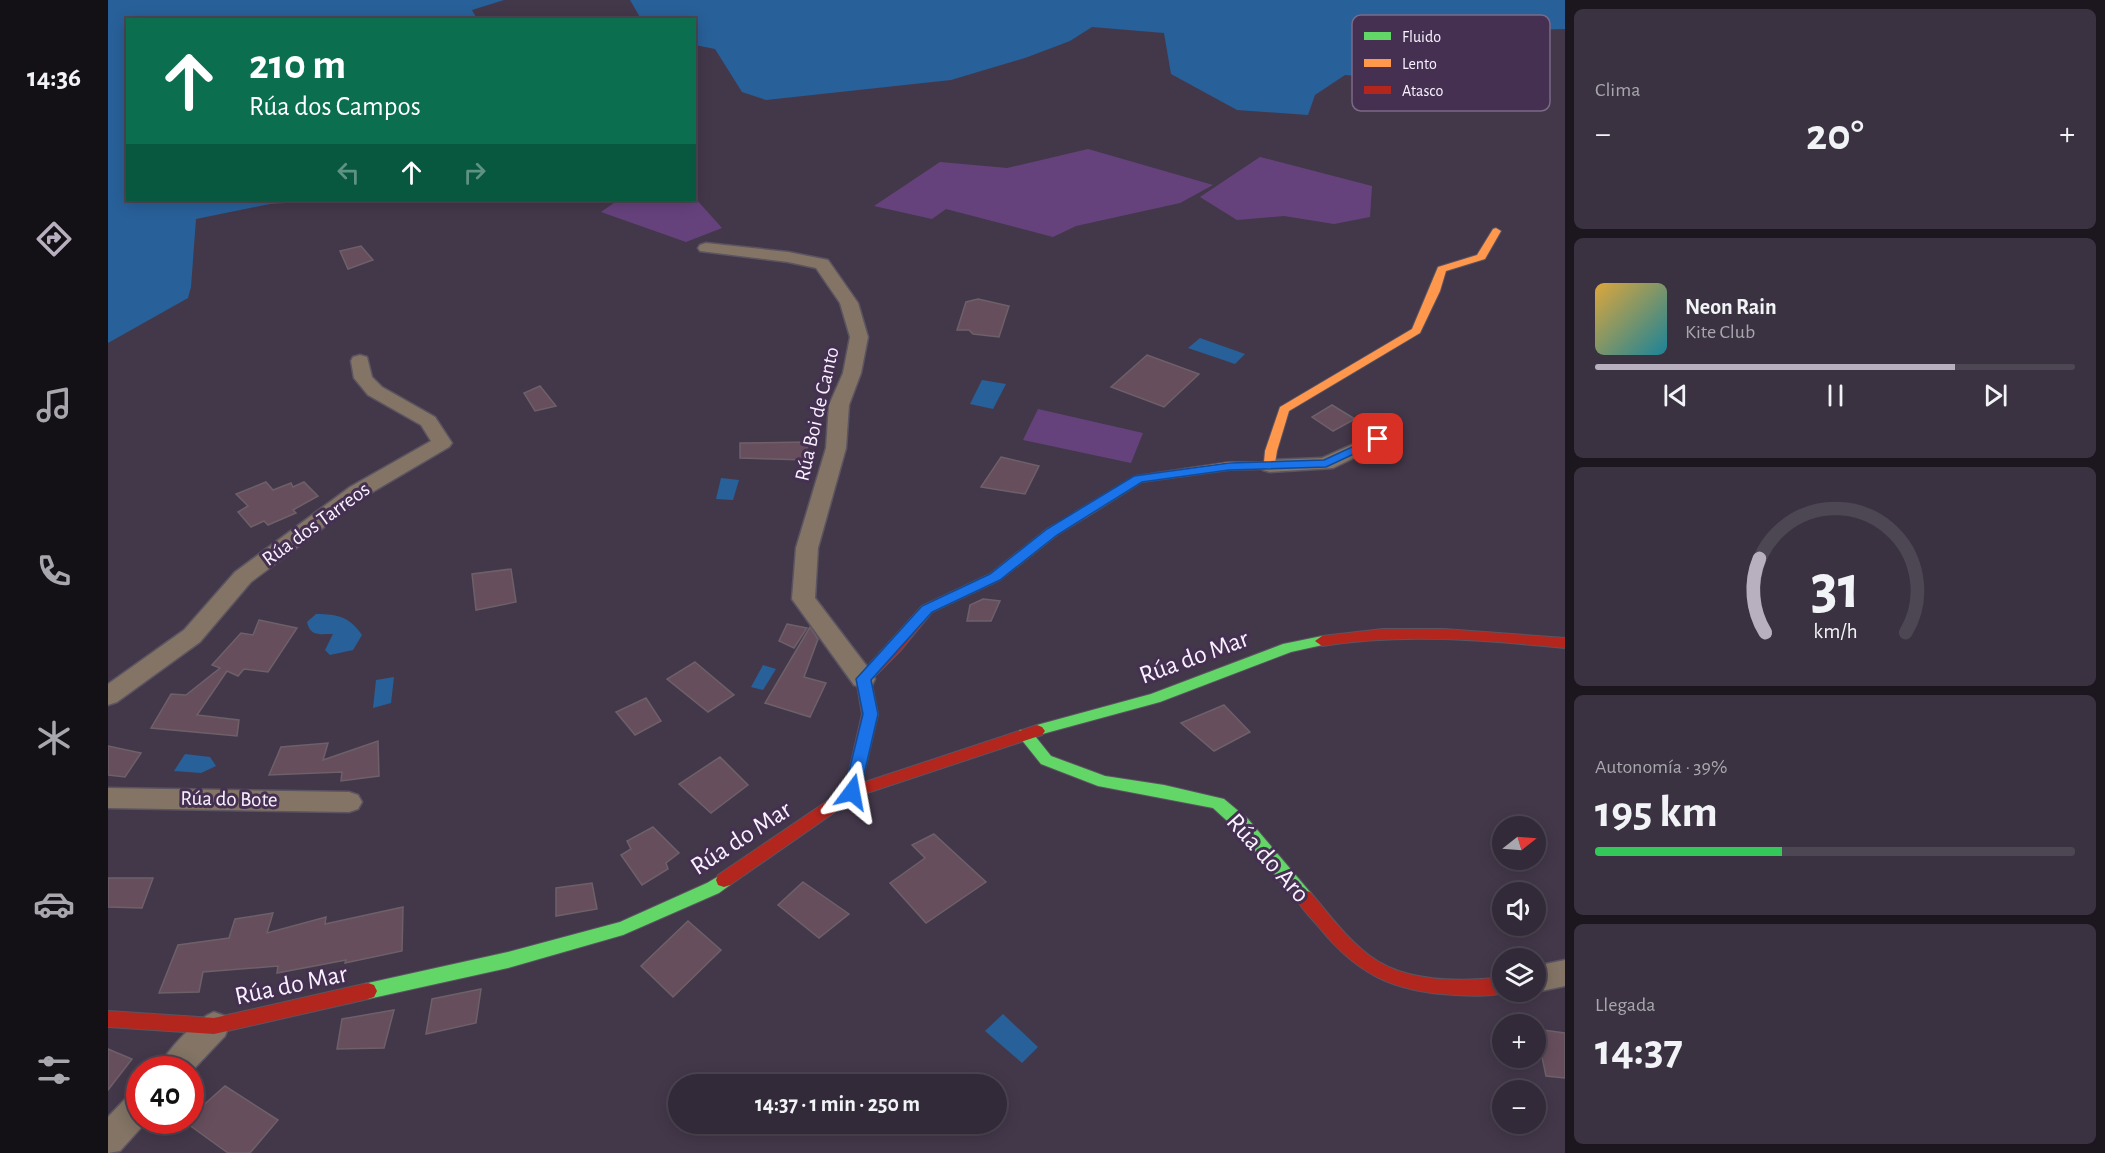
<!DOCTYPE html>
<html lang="es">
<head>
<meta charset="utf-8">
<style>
	:root { --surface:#322a38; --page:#3a3240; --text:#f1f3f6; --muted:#a8a7ae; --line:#4d4653; --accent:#b9b0bf }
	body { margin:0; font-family:"Alegreya Sans",sans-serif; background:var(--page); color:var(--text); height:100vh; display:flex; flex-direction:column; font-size:22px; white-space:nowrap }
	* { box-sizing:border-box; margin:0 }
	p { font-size:20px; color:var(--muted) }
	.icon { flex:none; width:33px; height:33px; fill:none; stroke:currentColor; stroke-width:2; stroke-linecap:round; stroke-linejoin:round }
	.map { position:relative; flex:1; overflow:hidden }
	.drawer { display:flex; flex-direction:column; gap:9px; padding:9px; background:#1c171f; width:540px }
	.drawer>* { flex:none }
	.banner { position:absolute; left:18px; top:18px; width:570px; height:183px; border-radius:0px; box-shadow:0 3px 15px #0003,0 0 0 2px var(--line); background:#0b6e4f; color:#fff; overflow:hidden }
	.needle { width:39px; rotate:73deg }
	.buttons { position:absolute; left:1384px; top:816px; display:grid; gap:12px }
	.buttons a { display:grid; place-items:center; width:54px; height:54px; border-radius:50%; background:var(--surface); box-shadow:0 3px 15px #0003,0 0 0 2px var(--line); font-size:30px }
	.speed { position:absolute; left:18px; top:1056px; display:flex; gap:12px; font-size:30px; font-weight:700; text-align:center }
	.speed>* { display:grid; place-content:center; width:78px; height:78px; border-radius:50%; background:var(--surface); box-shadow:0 3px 15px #0003,0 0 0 2px var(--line); line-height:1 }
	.speed .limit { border:9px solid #d22; background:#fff; color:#111 }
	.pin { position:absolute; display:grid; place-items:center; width:51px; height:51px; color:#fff; margin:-26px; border-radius:12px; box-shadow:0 3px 9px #0006 }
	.me { position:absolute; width:66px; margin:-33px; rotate:13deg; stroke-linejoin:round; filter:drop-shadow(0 0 4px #0008) }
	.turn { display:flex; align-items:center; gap:21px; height:126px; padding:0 24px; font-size:27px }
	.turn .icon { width:78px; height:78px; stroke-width:2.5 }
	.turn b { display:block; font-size:42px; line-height:51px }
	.lanes { display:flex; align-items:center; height:57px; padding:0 24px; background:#0003; justify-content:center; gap:30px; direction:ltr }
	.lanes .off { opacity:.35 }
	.big { font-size:45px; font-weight:600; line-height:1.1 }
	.drawer .tile { flex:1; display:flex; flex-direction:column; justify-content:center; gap:9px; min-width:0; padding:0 21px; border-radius:9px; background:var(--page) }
	.drawer .dial { align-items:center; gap:0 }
	.dial svg { height:156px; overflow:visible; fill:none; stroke:var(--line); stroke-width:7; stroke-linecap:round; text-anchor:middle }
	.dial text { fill:var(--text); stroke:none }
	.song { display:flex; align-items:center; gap:18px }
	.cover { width:72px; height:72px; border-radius:9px; background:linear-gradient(135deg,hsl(40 70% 55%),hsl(190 70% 35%)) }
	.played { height:6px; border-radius:3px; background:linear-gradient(90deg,var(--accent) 75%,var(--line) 75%) }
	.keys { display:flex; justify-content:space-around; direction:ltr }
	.heat { display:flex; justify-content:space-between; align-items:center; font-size:33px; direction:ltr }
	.charge { height:9px; border-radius:4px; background:linear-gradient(90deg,#34c759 39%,var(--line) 0) }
	.trip { position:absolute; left:560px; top:1074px; width:339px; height:60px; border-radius:30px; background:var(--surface); box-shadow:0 3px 15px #0003,0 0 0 2px var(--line); font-weight:600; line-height:60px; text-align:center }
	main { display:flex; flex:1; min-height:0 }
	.dock { display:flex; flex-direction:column; width:108px; justify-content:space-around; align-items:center; background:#141116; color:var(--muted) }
	.dock .icon { width:42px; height:42px }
	.dock .current { color:var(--accent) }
	.dock b { font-size:27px; color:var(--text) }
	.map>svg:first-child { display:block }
	.green { fill:#66427d }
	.water { fill:#286099 }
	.building { fill:#674e5d; stroke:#6d6069; stroke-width:1.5 }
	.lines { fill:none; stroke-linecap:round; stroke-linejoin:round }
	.street-casing { stroke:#5b5461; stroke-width:3 }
	.fast-casing { stroke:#5b5461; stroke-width:2 }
	.slow-casing { stroke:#5b5461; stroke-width:2 }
	.jam-casing { stroke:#5b5461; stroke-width:2 }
	.street { fill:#837465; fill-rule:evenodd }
	.fast { fill:#63d668; fill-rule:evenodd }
	.slow { fill:#ff974d; fill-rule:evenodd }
	.jam { fill:#b3261e; fill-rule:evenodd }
	.route { fill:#1a73e8; stroke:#114b97; stroke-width:1.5 }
	.labels { text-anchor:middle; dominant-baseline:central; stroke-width:6; stroke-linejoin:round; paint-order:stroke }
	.street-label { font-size:21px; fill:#f8f1fe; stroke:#453052 }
	.near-street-label { font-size:26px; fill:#f8f1fe; stroke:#453052 }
	.key { fill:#453052; stroke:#7b6a86; stroke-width:1.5 }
	.key-label { font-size:16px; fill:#f8f1fe }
</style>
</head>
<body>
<main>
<nav class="dock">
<b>14:36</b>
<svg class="icon current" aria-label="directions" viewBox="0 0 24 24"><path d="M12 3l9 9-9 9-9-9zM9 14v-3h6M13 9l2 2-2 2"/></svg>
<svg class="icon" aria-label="music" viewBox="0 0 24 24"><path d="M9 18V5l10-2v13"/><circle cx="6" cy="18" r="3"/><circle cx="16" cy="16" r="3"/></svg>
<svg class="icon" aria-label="phone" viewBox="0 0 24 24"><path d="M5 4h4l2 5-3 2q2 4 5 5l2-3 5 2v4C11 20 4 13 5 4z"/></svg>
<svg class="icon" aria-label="climate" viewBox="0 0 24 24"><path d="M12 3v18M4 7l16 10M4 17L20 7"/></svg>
<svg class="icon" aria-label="car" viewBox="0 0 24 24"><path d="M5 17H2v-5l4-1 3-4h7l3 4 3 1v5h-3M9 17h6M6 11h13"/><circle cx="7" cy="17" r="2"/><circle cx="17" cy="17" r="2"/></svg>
<svg class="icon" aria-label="filters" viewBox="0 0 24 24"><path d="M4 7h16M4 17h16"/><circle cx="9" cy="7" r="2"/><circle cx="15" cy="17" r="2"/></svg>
</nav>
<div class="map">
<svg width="1457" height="1153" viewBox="0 0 1457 1153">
	<rect width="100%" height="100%" fill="#43384a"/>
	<g class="green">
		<polygon points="980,149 1105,185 1072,203 968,226 945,237 838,209 824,219 766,206 832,162 899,168"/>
		<polygon points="1152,157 1264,186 1262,217 1226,224 1176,216 1129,220 1092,197"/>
		<polygon points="587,198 614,228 578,242 493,212 510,200"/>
		<polygon points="930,409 1035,433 1023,463 915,440"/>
	</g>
	<g class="water">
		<polygon points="0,0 396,0 364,10 369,19 20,20 20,200 229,200 162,204 88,219 83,287 80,298 0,343"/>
		<polygon points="522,0 1457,0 1457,29 1414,30 1424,59 1412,87 1237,75 1207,95 1200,115 1129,110 1063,74 1056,33 984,27 962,41 917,58 843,80 658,100 634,92 607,49 587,45 586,20 533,19"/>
		<polygon points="1092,338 1137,354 1127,364 1080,348"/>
		<polygon points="874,380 898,384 885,409 862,404"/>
		<polygon points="613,478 631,480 625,500 608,499"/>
		<path d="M 208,614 C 230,614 242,617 254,635 L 245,650 L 222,655 L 217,650 L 225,634 C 213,634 202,637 199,622 Z"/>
		<polygon points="655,665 668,669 655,690 643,687"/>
		<polygon points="286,677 283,703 265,708 268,680"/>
		<polygon points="77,754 102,757 108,766 93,773 66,771"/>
		<polygon points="895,1014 930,1047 914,1063 877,1031"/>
	</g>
	<g class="building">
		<polygon points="253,246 265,260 240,269 232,251"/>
		<polygon points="870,299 901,306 891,337 865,334 861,330 849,330 858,302"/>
		<polygon points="1039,355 1091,374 1056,407 1003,387"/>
		<polygon points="432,386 448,406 427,411 416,393"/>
		<polygon points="1224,405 1247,419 1225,431 1204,417"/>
		<polygon points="699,442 699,460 632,458 632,443"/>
		<polygon points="893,457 931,466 917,494 873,487"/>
		<polygon points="158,482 165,490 183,483 185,487 196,482 210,496 185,510 188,513 160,525 156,521 143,527 130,512 140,506 128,494"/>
		<polygon points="403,569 408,602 368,610 364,574"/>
		<polygon points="875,599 892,601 883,621 859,621 862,605"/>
		<polygon points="151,620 189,628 160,672 136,669 130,676 119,671 89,715 131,720 129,736 43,728 63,694 78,695 112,668 104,665 133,633 145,635"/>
		<polygon points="679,624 699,628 686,648 671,641"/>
		<polygon points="702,627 710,639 696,677 718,683 702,717 657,703"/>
		<polygon points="587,662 626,695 600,712 559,679"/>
		<polygon points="538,698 553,721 527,735 508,712"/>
		<polygon points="1116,705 1142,732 1106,751 1073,723"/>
		<polygon points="270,741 271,776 233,781 234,772 161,775 173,747 220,743 215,760"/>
		<polygon points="0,746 33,753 17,777 0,775"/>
		<polygon points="612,757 640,785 603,813 571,784"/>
		<polygon points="545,827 571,853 558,863 560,869 534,885 513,855 523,849 519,841"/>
		<polygon points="826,834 878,882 818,923 782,883 817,858 804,845"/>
		<polygon points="0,878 45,878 34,908 0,907"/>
		<polygon points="695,882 741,914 711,938 670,905"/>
		<polygon points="484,883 489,909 448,916 448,888"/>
		<polygon points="295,907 294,951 237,963 238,960 169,973 170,966 95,972 91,992 51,993 70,945 121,938 127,919 165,913 159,933 218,917 217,924"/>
		<polygon points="580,921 613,950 565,997 533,966"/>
		<polygon points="373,989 368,1023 318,1034 324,999"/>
		<polygon points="286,1010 276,1048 229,1049 234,1019"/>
		<polygon points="1428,1029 1457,1033 1457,1078 1438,1076"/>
		<polygon points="0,1049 24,1059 0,1090"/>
		<polygon points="117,1086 170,1120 142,1153 120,1153 77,1122 82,1120 82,1117"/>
	</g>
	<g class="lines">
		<g class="street-casing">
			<g id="street">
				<polygon points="598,243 680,252 720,260 750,303 760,337 753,373 741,405 738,448 710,548 707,598 764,673 767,679 764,685 755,688 746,685 684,599 688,548 718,448 721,405 735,373 742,337 732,303 708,268 680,262 592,251 590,248 592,245"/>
				<polygon points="252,355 259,357 264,377 274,387 327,417 344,443 341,447 256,497 143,582 92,642 9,702 0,705 0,684 76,630 127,572 242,487 323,441 313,425 260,395 246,378 243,361 245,357"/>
				<polygon points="1270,433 1277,435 1280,439 1277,443 1225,468 1162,472 1155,470 1152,466 1155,462 1162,460 1214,458"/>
				<polygon points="0,788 241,792 250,795 254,802 250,809 241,812 0,808"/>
				<polygon points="1457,960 1457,986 1428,992 1427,992 1428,966"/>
				<path d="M 106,1012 L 117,1016 L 121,1026 L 117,1036 L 82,1073 L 82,1070 L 49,1070 C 58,1051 88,1019 106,1012 Z"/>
				<polygon points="32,1091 32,1120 40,1120 12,1151 0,1153 0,1117 21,1095"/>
			</g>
		</g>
		<g class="fast-casing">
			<g id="fast">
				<polygon points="1214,636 1219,638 1221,641 1219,644 1183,652 1052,702 927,736 943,756 997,776 1056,785 1116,799 1140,819 1202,892 1205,897 1202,902 1196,904 1190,902 1128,829 1105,808 990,786 933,764 909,734 912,730 922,730 929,725 1043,694 1175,644"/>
				<polygon points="616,873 622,875 624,880 622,885 611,893 515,935 400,968 260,999 254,997 251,991 254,985 260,983 400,952 512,922 599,883"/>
			</g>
		</g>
		<g class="slow-casing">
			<polygon id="slow" points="1388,228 1393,231 1377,259 1338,271 1332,291 1312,333 1181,411 1169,451 1166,469 1121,470 1034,482 977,518 967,518 966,515 967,512 1027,476 1121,462 1156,462 1157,451 1172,407 1304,329 1330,267 1369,255 1385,229"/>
		</g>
		<g class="jam-casing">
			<g id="jam">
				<polygon points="972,511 977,512 978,515 977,518 949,535 892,580 824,612 792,651 763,680 770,714 754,783 929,725 934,727 937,731 934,735 750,796 622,885 616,887 610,885 608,880 610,875 737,789 754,714 748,679 814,606 882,574 939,529"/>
				<path d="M 1275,629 L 1336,629 L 1457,638 L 1457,648 C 1375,640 1296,633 1214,646 L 1207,641 L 1214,636 Z"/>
				<path d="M 1196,890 L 1202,892 C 1221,914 1238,938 1262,956 C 1298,983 1352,982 1395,977 L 1395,992 L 1399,992 C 1384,997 1364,996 1348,995 C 1286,992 1249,975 1210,926 C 1202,917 1193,908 1187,897 L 1190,892 Z"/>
				<polygon points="260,983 266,985 269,991 266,997 260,999 106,1034 0,1027 0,1011 106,1018"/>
			</g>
		</g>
		<use href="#street" class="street"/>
		<use href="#fast" class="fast"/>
		<use href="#slow" class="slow"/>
		<use href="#jam" class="jam"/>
	</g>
	<polygon class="route" points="1270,435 1276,439 1274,441 1218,467 1121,470 1034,482 949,535 892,580 824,612 763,680 770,714 752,792 750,797 744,798 738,797 736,792 755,714 748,679 814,606 882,574 939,529 1026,476 1121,463 1216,460"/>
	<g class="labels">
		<g class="street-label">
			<text transform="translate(709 414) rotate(-77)">Rúa Boi de Canto</text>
			<text transform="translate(208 524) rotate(-36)">Rúa dos Tarreos</text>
			<text transform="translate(121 799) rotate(1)">Rúa do Bote</text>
		</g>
		<g class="near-street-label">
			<text transform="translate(1086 657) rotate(-20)">Rúa do Mar</text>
			<text transform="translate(633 838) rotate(-33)">Rúa do Mar</text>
			<text transform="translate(1160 858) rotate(48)">Rúa do Aro</text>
			<text transform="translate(183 985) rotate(-12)">Rúa do Mar</text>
		</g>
	</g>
	<rect x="1244" y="15" width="198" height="96" rx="9" class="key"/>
	<rect x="1256" y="32" width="27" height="8" fill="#63d668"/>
	<rect x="1256" y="59" width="27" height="8" fill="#ff974d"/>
	<rect x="1256" y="86" width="27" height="8" fill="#b3261e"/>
	<g class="key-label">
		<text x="1294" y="42">Fluido</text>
		<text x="1294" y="69">Lento</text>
		<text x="1294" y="96">Atasco</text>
	</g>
</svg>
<div class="buttons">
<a><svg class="needle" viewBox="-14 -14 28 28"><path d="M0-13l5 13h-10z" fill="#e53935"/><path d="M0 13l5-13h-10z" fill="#a8a7ae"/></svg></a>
<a><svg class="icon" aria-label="sound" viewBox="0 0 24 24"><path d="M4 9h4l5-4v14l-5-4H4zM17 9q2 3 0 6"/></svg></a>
<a><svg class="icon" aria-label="layers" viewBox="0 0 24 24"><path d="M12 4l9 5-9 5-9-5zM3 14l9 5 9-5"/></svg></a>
<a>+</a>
<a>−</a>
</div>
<div class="speed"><div class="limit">40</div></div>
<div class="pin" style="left:1270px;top:439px;background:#d93025"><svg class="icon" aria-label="arrive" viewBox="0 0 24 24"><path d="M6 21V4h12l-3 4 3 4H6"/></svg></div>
<svg class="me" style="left:744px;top:792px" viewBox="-20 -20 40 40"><path d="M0-17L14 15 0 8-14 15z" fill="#1a73e8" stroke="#fff" stroke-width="4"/></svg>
<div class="trip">14:37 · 1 min · 250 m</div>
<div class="banner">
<div class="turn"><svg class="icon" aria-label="ahead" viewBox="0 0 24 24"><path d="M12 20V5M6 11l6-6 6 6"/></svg><div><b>210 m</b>Rúa dos Campos</div></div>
<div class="lanes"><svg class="icon off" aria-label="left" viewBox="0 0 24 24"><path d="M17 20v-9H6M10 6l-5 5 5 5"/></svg><svg class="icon" aria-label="ahead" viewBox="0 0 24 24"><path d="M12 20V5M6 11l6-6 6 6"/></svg><svg class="icon off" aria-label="right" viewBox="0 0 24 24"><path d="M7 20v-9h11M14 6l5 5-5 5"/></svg></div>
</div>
</div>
<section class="drawer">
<div class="tile"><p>Clima</p>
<div class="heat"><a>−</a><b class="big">20°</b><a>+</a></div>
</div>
<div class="tile">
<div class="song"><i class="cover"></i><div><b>Neon Rain</b><p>Kite Club</p></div></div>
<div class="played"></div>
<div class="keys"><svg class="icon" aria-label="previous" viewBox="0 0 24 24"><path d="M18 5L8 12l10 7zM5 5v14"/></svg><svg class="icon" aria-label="pause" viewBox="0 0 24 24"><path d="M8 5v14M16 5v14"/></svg><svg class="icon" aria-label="next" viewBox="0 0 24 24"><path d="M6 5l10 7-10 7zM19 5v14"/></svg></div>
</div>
<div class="tile dial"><svg viewBox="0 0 100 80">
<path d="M14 69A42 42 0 1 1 86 69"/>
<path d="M14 69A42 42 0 0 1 11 31" stroke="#b9b0bf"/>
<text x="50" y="56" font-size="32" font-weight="700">31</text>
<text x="50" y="72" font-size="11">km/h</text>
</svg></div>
<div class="tile"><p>Autonomía · 39%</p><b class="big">195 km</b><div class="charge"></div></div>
<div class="tile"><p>Llegada</p><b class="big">14:37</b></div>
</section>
</main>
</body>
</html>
